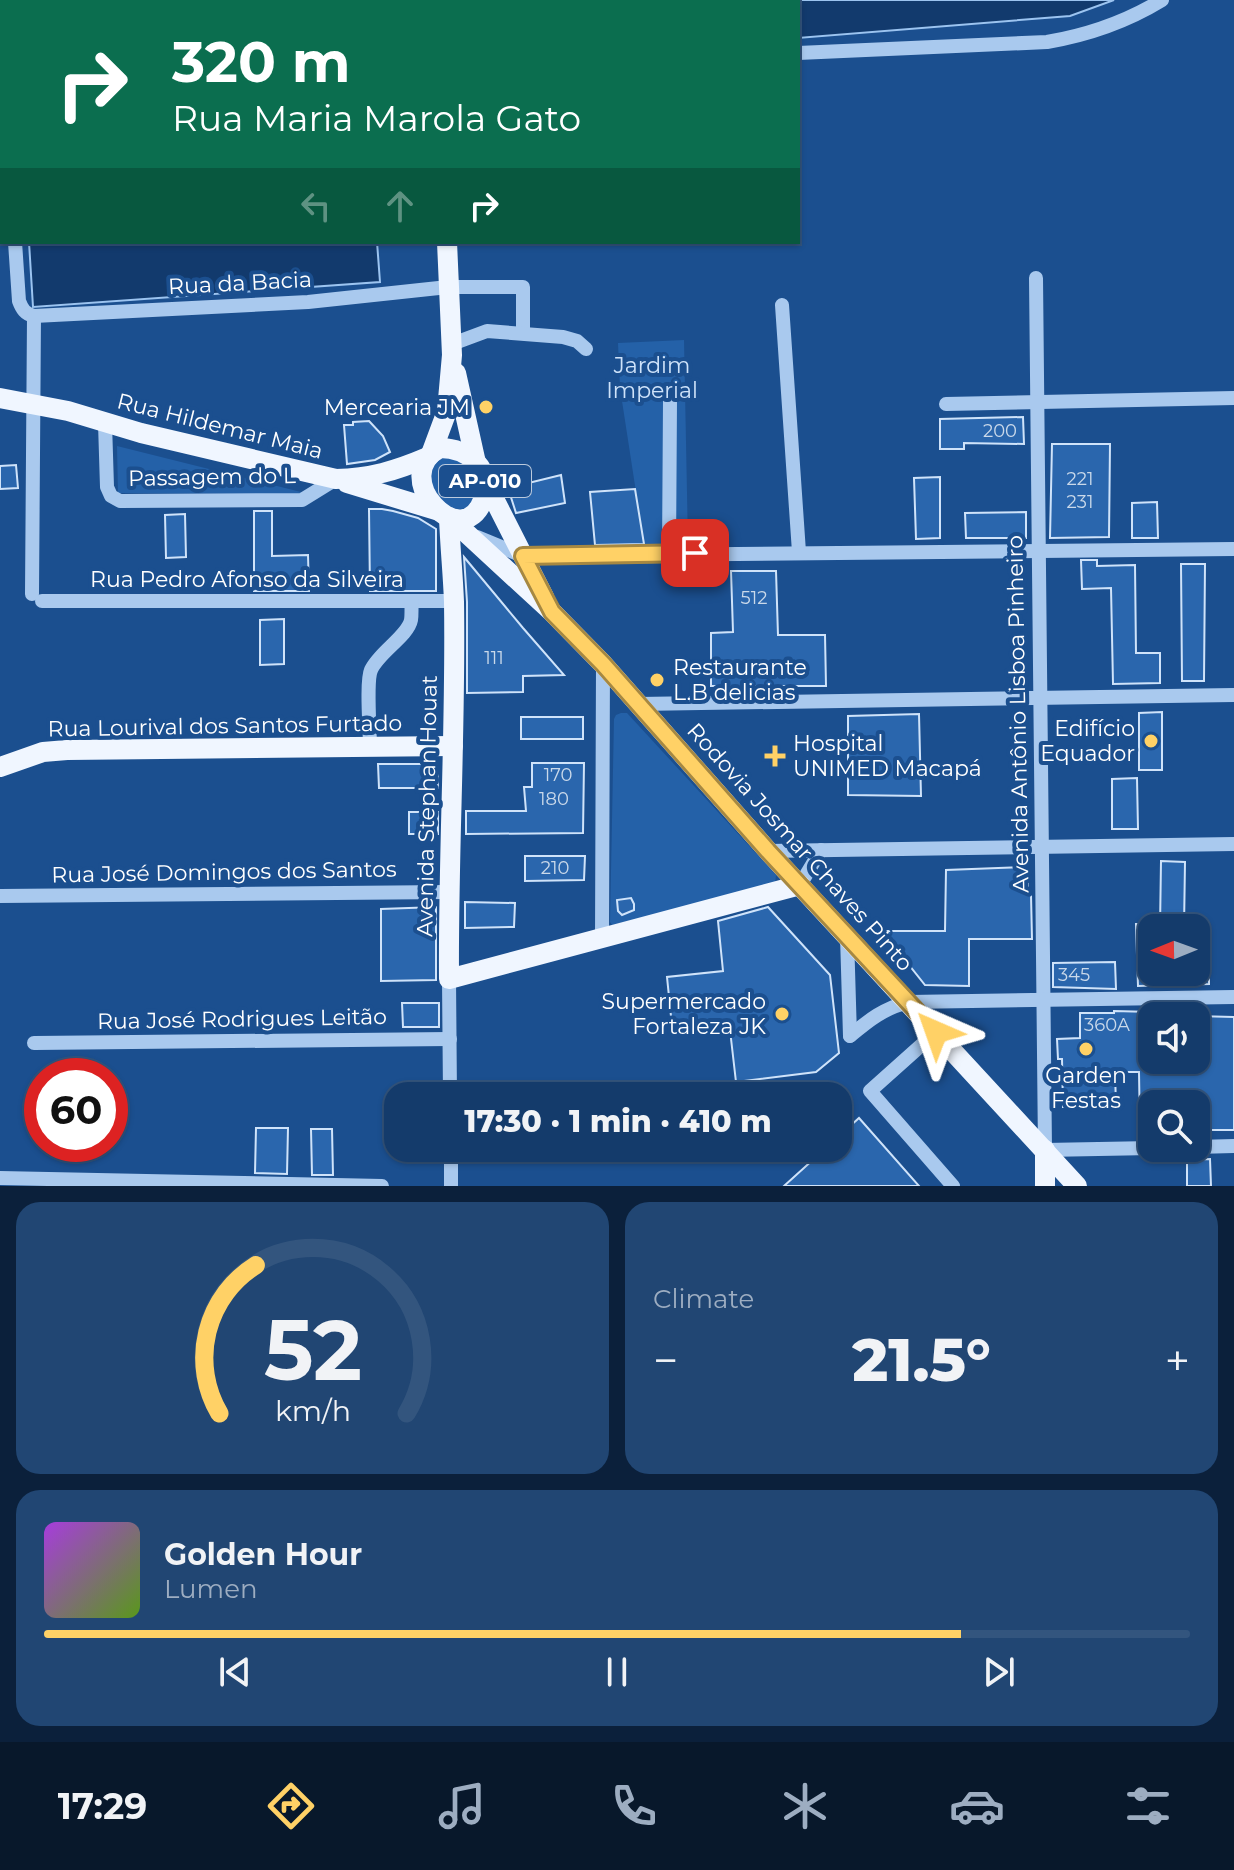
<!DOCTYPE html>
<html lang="en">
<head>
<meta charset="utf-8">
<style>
	:root { --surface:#143b6b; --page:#214673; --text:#f1f3f6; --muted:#9dadc1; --line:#33557e; --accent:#ffd166 }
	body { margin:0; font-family:Montserrat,sans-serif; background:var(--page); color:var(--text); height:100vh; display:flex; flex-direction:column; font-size:30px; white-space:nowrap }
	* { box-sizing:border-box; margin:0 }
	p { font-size:26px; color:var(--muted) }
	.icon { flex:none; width:44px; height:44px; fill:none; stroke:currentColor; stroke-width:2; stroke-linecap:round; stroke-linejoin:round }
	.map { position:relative; height:1186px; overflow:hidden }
	.details { display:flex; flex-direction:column; gap:16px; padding:16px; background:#0b203b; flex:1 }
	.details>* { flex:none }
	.hud { position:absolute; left:0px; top:0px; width:800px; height:244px; box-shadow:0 2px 6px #0004,0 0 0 2px var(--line); background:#0b6e4f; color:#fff; overflow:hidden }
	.needle { width:52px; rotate:269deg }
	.buttons { position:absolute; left:1138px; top:914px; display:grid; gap:16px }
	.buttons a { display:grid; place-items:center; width:72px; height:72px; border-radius:16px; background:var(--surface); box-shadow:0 2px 6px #0004,0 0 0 2px var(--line); font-size:40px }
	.speed { position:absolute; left:24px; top:1058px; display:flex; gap:16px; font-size:40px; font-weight:700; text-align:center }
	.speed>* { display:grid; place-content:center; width:104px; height:104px; border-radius:50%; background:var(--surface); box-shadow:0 2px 6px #0004,0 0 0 2px var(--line); line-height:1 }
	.speed .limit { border:12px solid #d22; background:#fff; color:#111 }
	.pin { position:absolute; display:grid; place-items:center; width:68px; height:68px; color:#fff; margin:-34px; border-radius:16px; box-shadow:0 4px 12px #0006 }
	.me { position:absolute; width:88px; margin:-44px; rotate:317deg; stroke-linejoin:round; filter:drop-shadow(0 0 6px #0008) }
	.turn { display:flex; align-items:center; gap:28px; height:168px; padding:0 40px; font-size:36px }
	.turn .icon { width:104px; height:104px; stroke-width:2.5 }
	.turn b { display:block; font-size:56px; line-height:68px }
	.lanes { display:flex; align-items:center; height:76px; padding:0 40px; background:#0003; justify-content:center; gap:40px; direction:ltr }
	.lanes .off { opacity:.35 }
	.big { font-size:60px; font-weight:800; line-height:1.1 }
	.details .card { flex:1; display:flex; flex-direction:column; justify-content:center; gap:12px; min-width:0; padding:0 28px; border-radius:24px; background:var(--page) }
	.details .dial { align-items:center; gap:0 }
	.dial svg { height:208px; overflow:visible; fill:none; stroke:var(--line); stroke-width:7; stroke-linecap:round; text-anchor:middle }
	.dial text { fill:var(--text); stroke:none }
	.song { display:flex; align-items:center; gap:24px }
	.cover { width:96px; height:96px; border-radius:12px; background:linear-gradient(135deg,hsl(280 70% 55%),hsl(90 70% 35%)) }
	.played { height:8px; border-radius:4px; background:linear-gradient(90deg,var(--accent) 80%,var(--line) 80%) }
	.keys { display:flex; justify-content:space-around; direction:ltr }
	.heat { display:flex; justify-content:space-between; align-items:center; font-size:44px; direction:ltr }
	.details .tiles { flex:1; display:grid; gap:16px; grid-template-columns:1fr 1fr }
	.card:last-child { grid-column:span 2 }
	.trip { position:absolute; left:384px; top:1082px; width:468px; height:80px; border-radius:24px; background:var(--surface); box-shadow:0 2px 6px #0004,0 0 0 2px var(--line); font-weight:800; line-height:80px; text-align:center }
	.tab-bar { display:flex; height:128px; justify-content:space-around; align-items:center; background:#08182b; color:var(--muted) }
	.tab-bar .icon { width:56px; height:56px }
	.tab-bar .selected { color:var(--accent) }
	.tab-bar b { font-size:36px; color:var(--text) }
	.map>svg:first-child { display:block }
	.green { fill:#2461a8 }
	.water { fill:#123a6d; stroke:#9cc4f0; stroke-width:2 }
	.building { fill:#2a66ad; stroke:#cfe3fa; stroke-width:2 }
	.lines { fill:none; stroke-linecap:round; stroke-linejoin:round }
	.minor { stroke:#a9c9ee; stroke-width:14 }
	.major { stroke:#f0f6ff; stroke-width:20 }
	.route-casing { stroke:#a68842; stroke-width:20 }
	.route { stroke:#ffd166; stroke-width:14 }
	.poi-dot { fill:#ffd166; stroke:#1b4f8f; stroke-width:3 }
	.labels { text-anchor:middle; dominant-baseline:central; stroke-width:8; stroke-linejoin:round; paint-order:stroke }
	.number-label { font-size:18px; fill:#cad9ea }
	.shield { fill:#1b4f8f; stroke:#bbcadd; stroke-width:2 }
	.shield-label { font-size:20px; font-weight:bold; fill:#fff }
	.street-label { font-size:22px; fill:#fff; stroke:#1b4f8f }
	.park-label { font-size:22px; fill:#cfe3fa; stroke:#1b4f8f }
	.poi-label { font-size:22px; fill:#fff; stroke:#1b4f8f; text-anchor:end }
</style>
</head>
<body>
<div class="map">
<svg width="1234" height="1186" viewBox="0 0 1234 1186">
	<rect width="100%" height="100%" fill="#1b4f8f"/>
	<g class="green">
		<polygon points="684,340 688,544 644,544 620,388 618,343"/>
		<polygon points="117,446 309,494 118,493"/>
		<path d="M 442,455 L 456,458 L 468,471 L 475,492 L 471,506 C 452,516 434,499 431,479 C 431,475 432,470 432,465 Z"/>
		<polygon points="621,713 627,713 776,875 775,885 612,925 610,922 614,719 616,715"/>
	</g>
	<g class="water">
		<polygon points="19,0 413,0 414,2 19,2"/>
		<polygon points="463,0 1114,0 1070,16 798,38 798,2 463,2"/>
		<polygon points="29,242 377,242 380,282 33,307"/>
	</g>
	<g class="building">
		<polygon points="1023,417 1024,444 964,443 964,449 940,449 940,419"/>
		<polygon points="369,421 383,436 390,452 375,460 347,464 344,425 353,425 353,422"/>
		<polygon points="1052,444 1110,444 1109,537 1050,538"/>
		<polygon points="16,465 18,488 0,489 0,466"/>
		<polygon points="561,475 565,503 516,513 508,488"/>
		<polygon points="940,477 940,538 916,539 914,478"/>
		<polygon points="635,489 644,544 595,545 590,492"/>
		<polygon points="1157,502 1158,538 1132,538 1132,503"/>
		<polygon points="369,509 382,509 393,511 418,518 436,529 436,591 370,591"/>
		<polygon points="254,511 272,511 272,556 308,555 309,591 254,591"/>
		<polygon points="1026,512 1026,538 966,538 965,513"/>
		<polygon points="185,514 186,557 166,558 165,515"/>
		<polygon points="464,557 523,628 564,675 523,676 523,692 467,693 467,602"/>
		<polygon points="1081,560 1097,560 1097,566 1135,565 1136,653 1160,653 1160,683 1113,684 1111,588 1082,589"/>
		<polygon points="1181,564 1205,564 1204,681 1182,681"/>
		<polygon points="731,571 776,571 778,635 825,635 826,686 711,686 711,633 733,632"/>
		<polygon points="284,619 284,664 260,665 260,620"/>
		<polygon points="1162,712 1162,770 1139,770 1139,713"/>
		<polygon points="919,714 921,796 848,795 848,716"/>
		<rect x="521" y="717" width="62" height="22"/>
		<polygon points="532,763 584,763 583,833 466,834 466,811 526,811 524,787 532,787"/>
		<polygon points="378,764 437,764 438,788 379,788"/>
		<polygon points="1137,778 1138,829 1112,829 1112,779"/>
		<rect x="409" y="812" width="29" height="22"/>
		<polygon points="525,856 585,856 584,880 525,881"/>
		<polygon points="1161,861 1185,862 1184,928 1160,928"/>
		<polygon points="1027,867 1028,895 1031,895 1032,939 969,939 969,986 925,985 882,931 945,931 946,870"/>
		<polygon points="631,898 634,904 634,910 622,915 618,911 617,900"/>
		<polygon points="465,902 515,903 514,927 465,928"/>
		<polygon points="436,907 436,980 381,981 381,909"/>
		<polygon points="768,907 830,975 839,1053 816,1072 736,1082 730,1030 673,1036 667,977 723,971 718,921"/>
		<polygon points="1136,924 1152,924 1152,972 1196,972 1196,937 1209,937 1209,984 1138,986"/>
		<polygon points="1115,962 1116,989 1053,987 1053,963"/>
		<polygon points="402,1003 439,1003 439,1027 403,1027"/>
		<polygon points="1114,1011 1152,1012 1152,1072 1187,1072 1187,1060 1196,1060 1196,1016 1234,1017 1234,1130 1196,1130 1196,1104 1152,1104 1152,1131 1140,1132 1139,1072 1115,1072 1116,1106 1063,1107 1062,1059 1058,1059 1057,1039 1080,1038 1080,1013 1114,1013"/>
		<polygon points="859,1118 919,1186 784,1186 826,1148 838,1148 838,1137"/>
		<polygon points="256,1128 288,1128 287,1174 255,1173"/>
		<polygon points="311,1129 332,1129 333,1175 312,1175"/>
		<polygon points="1210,1159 1211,1186 1187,1186 1187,1160"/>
	</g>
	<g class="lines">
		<g class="minor">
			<path d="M 798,53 L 1047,42 C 1088,35 1126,22 1162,0"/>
			<polyline points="0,83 2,86"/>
			<path d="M 15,242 L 19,301 C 22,309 25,314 34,316 L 308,302 L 448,287 L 523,287 L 523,333"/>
			<polyline points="1036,278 1045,1150 1152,1148"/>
			<polyline points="782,305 799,552"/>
			<polyline points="452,344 487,331 563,337 577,341 586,349"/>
			<polyline points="946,404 1234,398"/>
			<polyline points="105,423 107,487 111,496 120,501 302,500 336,479"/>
			<polyline points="477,537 523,556 1234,549"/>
			<polyline points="669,553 670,401"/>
			<polyline points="32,594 34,316"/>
			<polyline points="42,601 454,601"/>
			<polyline points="639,704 1234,695"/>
			<path d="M 370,747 C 370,731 366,681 371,670 C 379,652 408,636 411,620 C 412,614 411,607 412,601"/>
			<polyline points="768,851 1234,844"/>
			<polyline points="800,885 821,850"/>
			<polyline points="0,896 448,892"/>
			<polyline points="847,936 850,1036"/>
			<polyline points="602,939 603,664"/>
			<polyline points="449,979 450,1096"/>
			<polyline points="936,1032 870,1091 953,1186"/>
			<path d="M 850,1036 C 869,1020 884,1008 909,1002 L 1234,997"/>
			<polyline points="34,1043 450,1039"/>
			<polyline points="1196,1147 1234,1146"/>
			<polyline points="451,1148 451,1186"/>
			<polyline points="0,1178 382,1186"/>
		</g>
		<g class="major">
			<polyline points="437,0 437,2"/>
			<polyline points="456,373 476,463"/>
			<path d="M 0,398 L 68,411 L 141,433 L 336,479 C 371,478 395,471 428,457"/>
			<path d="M 440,448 C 469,448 494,470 483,500 C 462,556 387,476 440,448 Z"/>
			<polyline points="431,454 447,411 452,355 447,242"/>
			<polyline points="485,481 544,597"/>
			<polyline points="347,483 439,511"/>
			<path d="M 449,517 C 450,546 453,574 454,602 C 456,728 448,854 449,979 L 800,885"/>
			<polyline points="454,519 463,530 552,612 603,664 768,851 1077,1186"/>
			<polyline points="0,767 43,752 67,750 453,746"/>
			<polyline points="1045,1150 1045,1186"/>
		</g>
	</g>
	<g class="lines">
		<g class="route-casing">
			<polyline id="route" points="695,553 523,556 552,612 603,664 768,851 936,1032"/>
		</g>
		<use href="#route" class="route"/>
	</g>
	<g class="poi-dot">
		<circle cx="486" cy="407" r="8"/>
		<circle cx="657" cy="680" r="8"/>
		<circle cx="1151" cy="741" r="8"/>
		<path d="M771 744h8v8h8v8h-8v8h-8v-8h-8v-8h8z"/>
		<circle cx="782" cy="1014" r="8"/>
		<circle cx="1086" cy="1049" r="8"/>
	</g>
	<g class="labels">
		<g class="number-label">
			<text x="1000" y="431">200</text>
			<text x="1080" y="479">221</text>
			<text x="1080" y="502">231</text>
			<text x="754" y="598">512</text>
			<text x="494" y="658">111</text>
			<text x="558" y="775">170</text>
			<text x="554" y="799">180</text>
			<text x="555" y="868">210</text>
			<text x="1074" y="975">345</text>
			<text x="1107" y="1025">360A</text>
		</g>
		<rect class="shield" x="439" y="465" width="92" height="32" rx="6"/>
		<g class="shield-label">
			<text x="485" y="481">AP-010</text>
		</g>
		<g class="street-label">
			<text transform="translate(240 283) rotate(-3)">Rua da Bacia</text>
			<text transform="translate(220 426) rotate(14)">Rua Hildemar Maia</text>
			<text transform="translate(212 477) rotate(-1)">Passagem do L</text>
			<text x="247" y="579">Rua Pedro Afonso da Silveira</text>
			<text transform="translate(1018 714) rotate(-91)">Avenida Antônio Lisboa Pinheiro</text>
			<text transform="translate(225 726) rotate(-1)">Rua Lourival dos Santos Furtado</text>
			<text transform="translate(427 806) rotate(-89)">Avenida Stephan Houat</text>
			<text transform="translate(800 847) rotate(48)">Rodovia Josmar Chaves Pinto</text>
			<text transform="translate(224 872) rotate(-1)">Rua José Domingos dos Santos</text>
			<text transform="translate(242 1019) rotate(-1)">Rua José Rodrigues Leitão</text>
		</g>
		<g class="park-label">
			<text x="652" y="365">Jardim<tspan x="652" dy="25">Imperial</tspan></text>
		</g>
		<g class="poi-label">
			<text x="470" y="407">Mercearia JM</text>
			<text x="673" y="667" text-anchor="start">Restaurante<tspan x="673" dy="25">L.B delicias</tspan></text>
			<text x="1135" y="728">Edifício<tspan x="1135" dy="25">Equador</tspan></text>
			<text x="793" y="743" text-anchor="start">Hospital<tspan x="793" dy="25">UNIMED Macapá</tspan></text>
			<text x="766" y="1001">Supermercado<tspan x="766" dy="25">Fortaleza JK</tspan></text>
			<text x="1086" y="1075" text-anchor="middle">Garden<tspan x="1086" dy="25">Festas</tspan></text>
		</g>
	</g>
</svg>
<div class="buttons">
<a><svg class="needle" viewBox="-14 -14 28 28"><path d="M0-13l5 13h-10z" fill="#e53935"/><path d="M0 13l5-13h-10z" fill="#9dadc1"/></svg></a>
<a><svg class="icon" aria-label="sound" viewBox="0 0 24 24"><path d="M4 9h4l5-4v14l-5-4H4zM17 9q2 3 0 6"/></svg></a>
<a><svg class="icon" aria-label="search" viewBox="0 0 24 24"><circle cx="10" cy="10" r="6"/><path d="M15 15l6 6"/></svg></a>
</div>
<div class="speed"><div class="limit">60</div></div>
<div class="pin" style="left:695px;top:553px;background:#d93025"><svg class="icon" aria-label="arrive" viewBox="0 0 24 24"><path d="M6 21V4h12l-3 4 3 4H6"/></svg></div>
<svg class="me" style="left:936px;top:1032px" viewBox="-20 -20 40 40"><path d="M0-17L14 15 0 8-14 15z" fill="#ffd166" stroke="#fff" stroke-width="4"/></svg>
<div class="trip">17:30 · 1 min · 410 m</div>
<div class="hud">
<div class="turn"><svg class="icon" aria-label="right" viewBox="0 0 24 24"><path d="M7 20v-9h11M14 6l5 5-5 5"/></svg><div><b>320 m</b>Rua Maria Marola Gato</div></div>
<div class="lanes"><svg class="icon off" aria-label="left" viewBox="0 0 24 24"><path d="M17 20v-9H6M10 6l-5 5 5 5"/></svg><svg class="icon off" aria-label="ahead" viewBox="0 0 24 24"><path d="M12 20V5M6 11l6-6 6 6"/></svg><svg class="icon" aria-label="right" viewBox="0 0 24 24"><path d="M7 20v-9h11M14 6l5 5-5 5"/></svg></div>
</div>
</div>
<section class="details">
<div class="tiles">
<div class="card dial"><svg viewBox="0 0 100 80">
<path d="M14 69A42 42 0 1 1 86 69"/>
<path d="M14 69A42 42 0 0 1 28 12" stroke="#ffd166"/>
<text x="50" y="56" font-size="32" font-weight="700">52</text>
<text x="50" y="72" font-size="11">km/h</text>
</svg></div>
<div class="card"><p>Climate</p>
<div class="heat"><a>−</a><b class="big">21.5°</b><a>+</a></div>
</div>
<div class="card">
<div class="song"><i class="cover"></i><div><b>Golden Hour</b><p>Lumen</p></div></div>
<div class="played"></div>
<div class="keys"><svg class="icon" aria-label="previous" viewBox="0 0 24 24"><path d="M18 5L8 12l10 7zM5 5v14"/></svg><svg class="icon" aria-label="pause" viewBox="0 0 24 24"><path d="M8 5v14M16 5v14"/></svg><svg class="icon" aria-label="next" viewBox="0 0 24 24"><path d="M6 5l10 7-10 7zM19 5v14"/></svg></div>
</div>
</div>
</section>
<nav class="tab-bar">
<b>17:29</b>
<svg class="icon selected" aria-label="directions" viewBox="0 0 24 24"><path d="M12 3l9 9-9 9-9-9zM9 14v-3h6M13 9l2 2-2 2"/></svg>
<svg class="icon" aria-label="music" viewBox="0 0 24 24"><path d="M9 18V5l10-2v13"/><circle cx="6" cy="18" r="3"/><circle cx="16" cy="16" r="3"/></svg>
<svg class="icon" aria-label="phone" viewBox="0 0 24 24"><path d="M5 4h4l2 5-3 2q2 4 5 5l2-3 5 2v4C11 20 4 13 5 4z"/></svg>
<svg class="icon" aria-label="climate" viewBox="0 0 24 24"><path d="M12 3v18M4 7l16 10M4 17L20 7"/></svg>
<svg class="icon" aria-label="car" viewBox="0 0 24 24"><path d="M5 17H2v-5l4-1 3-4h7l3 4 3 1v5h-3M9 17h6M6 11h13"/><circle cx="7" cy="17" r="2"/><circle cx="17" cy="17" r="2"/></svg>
<svg class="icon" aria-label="filters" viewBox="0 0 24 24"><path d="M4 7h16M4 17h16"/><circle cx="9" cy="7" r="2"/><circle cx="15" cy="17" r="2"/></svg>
</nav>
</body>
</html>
